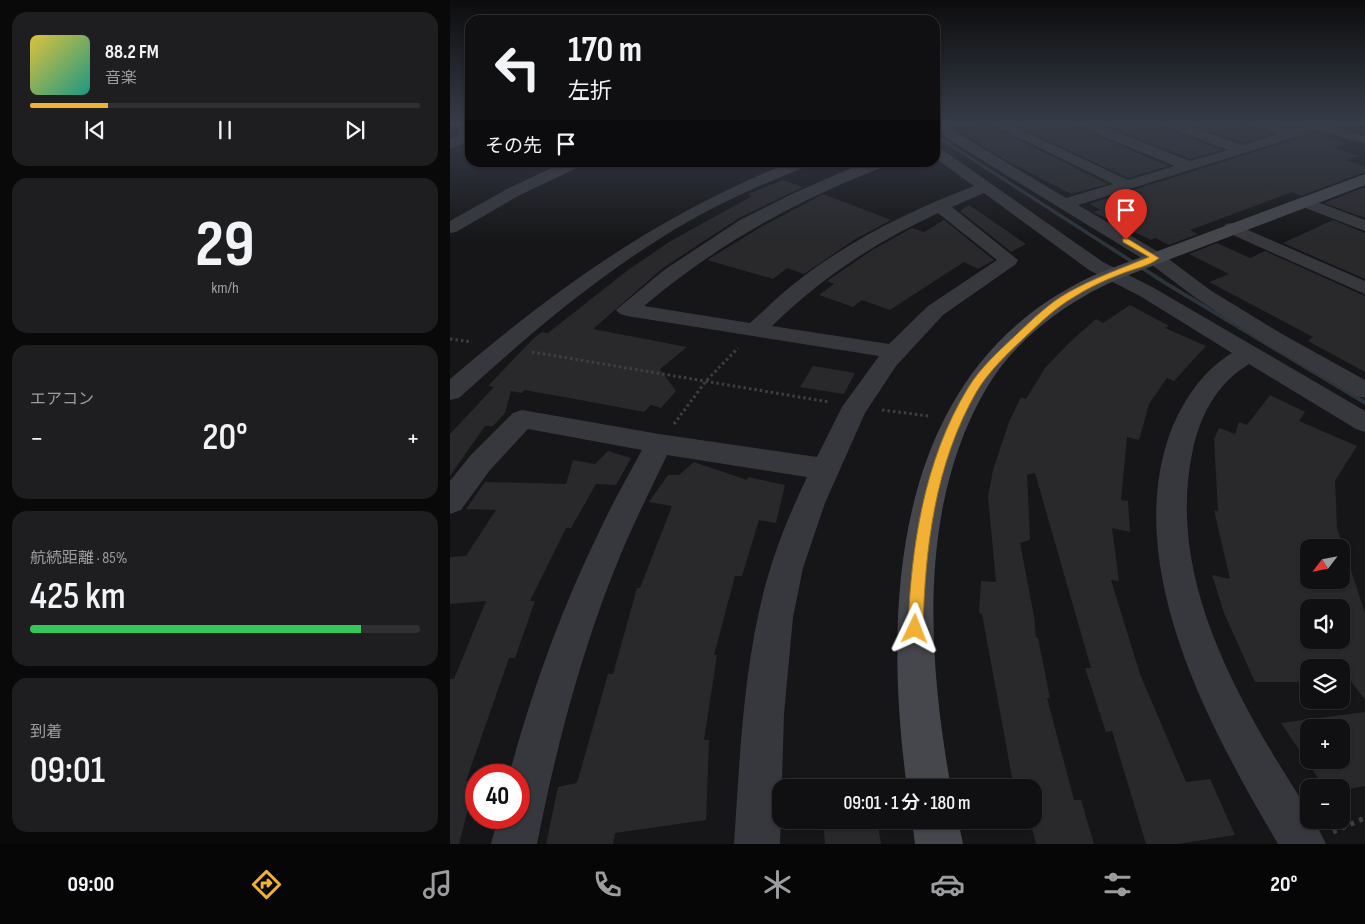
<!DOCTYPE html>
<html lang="ja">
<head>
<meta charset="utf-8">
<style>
	:root { --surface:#101012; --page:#1e1e20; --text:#f1f3f6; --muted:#9c9d9f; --line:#303032; --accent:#f2b134 }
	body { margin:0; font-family:"Sofia Sans Condensed","Noto Sans JP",sans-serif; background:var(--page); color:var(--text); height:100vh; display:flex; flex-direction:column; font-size:19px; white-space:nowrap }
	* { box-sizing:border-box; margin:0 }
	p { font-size:16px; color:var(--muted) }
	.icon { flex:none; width:28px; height:28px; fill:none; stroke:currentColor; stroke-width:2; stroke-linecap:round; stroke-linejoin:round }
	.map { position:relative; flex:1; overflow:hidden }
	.drawer { display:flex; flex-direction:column; gap:12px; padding:12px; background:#09090a; width:450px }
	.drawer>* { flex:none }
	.top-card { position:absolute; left:15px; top:15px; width:475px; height:152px; border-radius:15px; box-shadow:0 1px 4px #0004,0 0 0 1px var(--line); background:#101012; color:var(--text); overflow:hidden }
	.needle { width:32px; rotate:238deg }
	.buttons { position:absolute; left:850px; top:539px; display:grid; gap:10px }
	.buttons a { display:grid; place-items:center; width:50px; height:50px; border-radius:10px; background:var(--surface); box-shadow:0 1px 4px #0004,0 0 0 1px var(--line); font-size:25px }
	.speed { position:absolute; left:15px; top:764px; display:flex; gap:10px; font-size:25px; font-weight:700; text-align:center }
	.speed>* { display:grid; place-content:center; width:65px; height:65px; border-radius:50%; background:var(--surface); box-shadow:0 1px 4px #0004,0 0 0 1px var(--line); line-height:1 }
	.speed .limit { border:8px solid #d22; background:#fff; color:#111 }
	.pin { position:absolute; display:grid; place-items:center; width:42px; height:42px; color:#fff; margin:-51px -21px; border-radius:50% 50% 50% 0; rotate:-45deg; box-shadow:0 0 5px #0007 }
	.pin .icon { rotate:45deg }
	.me { position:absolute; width:55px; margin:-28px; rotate:2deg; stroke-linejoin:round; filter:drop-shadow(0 0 4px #0008) }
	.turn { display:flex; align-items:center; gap:18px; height:105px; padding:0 20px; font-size:22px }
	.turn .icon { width:65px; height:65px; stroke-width:2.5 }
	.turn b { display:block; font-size:35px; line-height:42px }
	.then { display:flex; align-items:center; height:48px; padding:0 20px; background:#0003; gap:10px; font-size:19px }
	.big { font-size:38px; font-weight:600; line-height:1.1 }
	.drawer .widget { flex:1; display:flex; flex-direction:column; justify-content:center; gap:8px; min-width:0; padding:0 18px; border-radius:15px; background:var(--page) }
	.drawer .dial { align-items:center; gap:0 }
	.dial b { font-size:65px; line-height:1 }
	.song { display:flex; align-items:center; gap:15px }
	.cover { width:60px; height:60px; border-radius:8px; background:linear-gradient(135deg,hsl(50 70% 55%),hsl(170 70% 35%)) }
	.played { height:5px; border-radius:2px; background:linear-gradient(90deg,var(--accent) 20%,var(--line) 20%) }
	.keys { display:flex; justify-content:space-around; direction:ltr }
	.heat { display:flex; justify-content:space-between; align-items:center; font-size:28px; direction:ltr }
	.charge { height:8px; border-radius:4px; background:linear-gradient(90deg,#34c759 85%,var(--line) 0) }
	.trip { position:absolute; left:322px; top:779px; width:270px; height:50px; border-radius:15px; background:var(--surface); box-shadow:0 1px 4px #0004,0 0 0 1px var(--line); font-weight:600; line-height:50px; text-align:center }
	.menu { display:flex; height:80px; justify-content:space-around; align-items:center; background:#060607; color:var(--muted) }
	.menu .icon { width:35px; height:35px }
	.menu .selected { color:var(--accent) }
	.menu b { font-size:22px; color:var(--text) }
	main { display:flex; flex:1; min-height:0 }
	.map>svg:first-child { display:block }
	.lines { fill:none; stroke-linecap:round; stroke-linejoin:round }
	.stream { fill:#2c353c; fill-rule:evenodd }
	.building { fill:#29292c; fill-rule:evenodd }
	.path-far1 { stroke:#3d3f44; stroke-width:3; stroke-dasharray:2.5 3; stroke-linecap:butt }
	.path { stroke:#3d3f44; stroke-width:5; stroke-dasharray:4 5.5; stroke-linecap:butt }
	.street { fill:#37383d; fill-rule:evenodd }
	.secondary { fill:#45474d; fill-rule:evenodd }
	.route { fill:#f2b134; stroke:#9d7322 }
</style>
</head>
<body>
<main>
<section class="drawer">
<div class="widget">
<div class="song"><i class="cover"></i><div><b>88.2 FM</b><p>音楽</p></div></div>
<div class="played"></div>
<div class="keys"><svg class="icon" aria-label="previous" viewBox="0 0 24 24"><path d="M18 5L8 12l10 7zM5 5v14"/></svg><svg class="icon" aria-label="pause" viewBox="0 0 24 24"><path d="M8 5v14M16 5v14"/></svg><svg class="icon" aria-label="next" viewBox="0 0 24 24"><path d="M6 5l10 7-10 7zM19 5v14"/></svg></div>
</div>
<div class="widget dial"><b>29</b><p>km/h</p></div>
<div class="widget"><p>エアコン</p>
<div class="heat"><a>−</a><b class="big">20°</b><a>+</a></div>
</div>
<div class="widget"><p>航続距離 · 85%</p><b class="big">425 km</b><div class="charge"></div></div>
<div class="widget"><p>到着</p><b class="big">09:01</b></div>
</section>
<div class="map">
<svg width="915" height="844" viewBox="0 0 915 844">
	<rect width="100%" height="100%" fill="#161618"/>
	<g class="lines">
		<polygon class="stream" points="485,131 492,138 719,283 915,400 915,405 715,285 490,140 485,134"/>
	</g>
	<g class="building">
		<polygon points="559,122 622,122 625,127 719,166 678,178"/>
		<polygon points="648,122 708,122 711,127 772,150 740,159"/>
		<polygon points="736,122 782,122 821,134 792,143"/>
		<polygon points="539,125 658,184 621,194 559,162 529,144 532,143 509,131"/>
		<polygon points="864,133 895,143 884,148 910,156 896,160 915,166 915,172 851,196 842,192 829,197 740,230 748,234 719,245 705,238 701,240 645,213 643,212 651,210 639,204"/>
		<polygon points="333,180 353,187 289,218 213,268 143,329 237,347 210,369 226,391 211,408 201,405 194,412 120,398 74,390 72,393 61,391 55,413 43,426 35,426 0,476 0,434 44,387 38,386 83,339 92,332 98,333 178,270 219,242 302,196 298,194"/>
		<polygon points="915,187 915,218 874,203"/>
		<polygon points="373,194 441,220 404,240 354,274 337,268 323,279 257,260 311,227"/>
		<polygon points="519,205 576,244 561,252 510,211"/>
		<polygon points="494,220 544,260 528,269 514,262 440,310 412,300 403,307 369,295 384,284 377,281 422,250 462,228 474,232"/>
		<polygon points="883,220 915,233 915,279 833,243"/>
		<polygon points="767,243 800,258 815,251 915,296 915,372 858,341 863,337 759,282 779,274 739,254"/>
		<polygon points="680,305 719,326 715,328 756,346 724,381 717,378 699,404 689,440 677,437 671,500 678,501 680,532 662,528 669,581 661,580 690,674 736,782 760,779 785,835 727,844 696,844 662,731 656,732 635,668 641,668 585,473 577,475 580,540 570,543 584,616 586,638 588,638 600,698 597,698 624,800 631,800 644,844 586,844 580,820 584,820 584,788 564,788 532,614 529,613 531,581 546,582 538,496 543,470 559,422 571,397 576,399 595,368 620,342 646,319 653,323"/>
		<polygon points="363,366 405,373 394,394 350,387"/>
		<path d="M 820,395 L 855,412 L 849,421 L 907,446 L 885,481 L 887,528 L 915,613 L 915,700 L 891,668 L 859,668 L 859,682 L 805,682 L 774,613 L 762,575 L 780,579 L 764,510 L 768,511 L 764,439 L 769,428 L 785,434 L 789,422 L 797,425 ZM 859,548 L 891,548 L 891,580 L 859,580 ZM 859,608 L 891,608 L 891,640 L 859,640 Z"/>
		<polygon points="158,451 181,458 166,485 146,484 121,528 116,528 80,601 85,601 65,658 59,658 16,781 26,779 9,844 0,844 0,679 4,679 36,601 0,604 0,557 16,556 46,510 16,509 35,482 116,484 123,460 145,464"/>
		<polygon points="244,462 297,480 298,477 335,485 326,523 309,520 292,576 285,576 264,655 267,655 254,740 259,740 256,820 165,833 163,844 96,844 108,787 127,783 158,674 163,674 187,588 190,588 222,506 199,502 218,475 229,475"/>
		<path d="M 915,712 L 915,786 L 891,790 L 891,788 L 875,788 L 831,723 ZM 859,728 L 891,728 L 891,760 L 859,760 Z"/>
		<polygon points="373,820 427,820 431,844 375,844"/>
	</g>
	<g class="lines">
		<g class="path-far1">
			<polyline points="0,339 22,342"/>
			<polyline points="82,352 379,402"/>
			<polyline points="432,410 479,416"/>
			<polyline points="224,424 256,381 288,348"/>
		</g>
		<polyline class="path" points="883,832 915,818"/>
		<g class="street">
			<polygon points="485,122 497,122 506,132 616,198 663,184 537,122 554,122 678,180 725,166 626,125 624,122 642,122 740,161 778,150 712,125 710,122 729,122 792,145 827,134 798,125 796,122 816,122 841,130 856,126 856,122 886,122 881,126 915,136 915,144 868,130 628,205 712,254 760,290 832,334 915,380 915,398 906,396 816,344 746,298 698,262 496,138"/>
			<polygon points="17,126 20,127 20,140 0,149 0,140 11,134 12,127"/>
			<path d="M 485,147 L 490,148 L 653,262 L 704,288 L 915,411 L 915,432 L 906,429 L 799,364 C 766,384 749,417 742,454 C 716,583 792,707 859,812 L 859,820 L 864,820 L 876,844 L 828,844 C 761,730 673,571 719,436 C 731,403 752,371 782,353 L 690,296 L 639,270 L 534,193 L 502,207 L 568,260 L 566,264 L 493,315 L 446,366 L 415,413 L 375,503 L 353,568 L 343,617 L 334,714 L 330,844 L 284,844 C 290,757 293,667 316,583 C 326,546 341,511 357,477 L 217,455 C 198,495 178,534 162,576 C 128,663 105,753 87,844 L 41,844 L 48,818 L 69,818 L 69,775 L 59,775 C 82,690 112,607 151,528 C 163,502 178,476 192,450 L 78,429 L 40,470 L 11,510 L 0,514 L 0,481 L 20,456 L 63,413 L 72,410 L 209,434 L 367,457 L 392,407 L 429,356 L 177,316 L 170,314 L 166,310 L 214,270 L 290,220 L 344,193 L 399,169 L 418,162 L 440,162 L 438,165 C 349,199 267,244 194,306 L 300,323 C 314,311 326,298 340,287 C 395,242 459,211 524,186 L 485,158 ZM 488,213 L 547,260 L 478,306 L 439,344 L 322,326 C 371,278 426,242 488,213 Z"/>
			<polygon points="114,162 135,162 133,165 68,196 6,232 0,233 0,221 57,189"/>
			<path d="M 341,162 L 362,162 L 360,165 C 327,178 295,192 263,208 C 169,257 87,327 9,398 L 0,400 L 0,379 C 108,287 208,215 341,162 Z"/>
			<polygon points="854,197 915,220 915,231 848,205 846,202 848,199"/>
			<polygon points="782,223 915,281 915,294 776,232 773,228 776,224"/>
		</g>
		<g class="secondary">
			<path d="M 915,174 L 915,185 L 668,279 C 616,302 565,339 536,389 C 467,507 478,658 501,788 L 457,788 C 431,592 445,359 654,271 Z"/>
			<polygon points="462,820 508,820 513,844 465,844"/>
		</g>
	</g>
	<linearGradient id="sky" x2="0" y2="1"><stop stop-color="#0c0c0d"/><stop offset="0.51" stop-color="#363c48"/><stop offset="1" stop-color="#363c48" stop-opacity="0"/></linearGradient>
	<rect width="915" height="241" fill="url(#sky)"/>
	<path class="route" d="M 673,239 L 678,239 L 709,258 C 700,266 683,269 671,274 C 655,280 638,288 624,297 C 605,308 590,323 574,338 C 557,354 539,371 527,391 C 485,463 475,548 473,629 L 471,634 L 465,636 L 460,634 L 458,629 C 461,547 474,460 518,388 C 530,368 549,351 566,335 C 583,319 599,303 619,292 C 644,278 672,268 699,257 L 673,242 Z"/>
</svg>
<div class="buttons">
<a><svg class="needle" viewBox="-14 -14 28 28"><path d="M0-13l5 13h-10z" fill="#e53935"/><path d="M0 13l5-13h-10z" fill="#9c9d9f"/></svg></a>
<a><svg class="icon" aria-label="sound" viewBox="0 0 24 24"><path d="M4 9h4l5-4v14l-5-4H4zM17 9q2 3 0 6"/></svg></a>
<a><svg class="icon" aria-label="layers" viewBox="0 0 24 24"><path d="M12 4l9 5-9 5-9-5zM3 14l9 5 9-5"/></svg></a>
<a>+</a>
<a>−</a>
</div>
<div class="speed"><div class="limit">40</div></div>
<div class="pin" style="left:676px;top:240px;background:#d93025"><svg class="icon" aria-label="arrive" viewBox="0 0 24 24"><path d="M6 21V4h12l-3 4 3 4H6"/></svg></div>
<svg class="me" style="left:465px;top:629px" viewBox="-20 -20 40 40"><path d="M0-17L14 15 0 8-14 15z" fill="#f2b134" stroke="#fff" stroke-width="4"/></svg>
<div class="trip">09:01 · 1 分 · 180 m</div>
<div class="top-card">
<div class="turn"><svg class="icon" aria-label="left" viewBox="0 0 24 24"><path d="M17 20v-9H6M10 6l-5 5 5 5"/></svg><div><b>170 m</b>左折</div></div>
<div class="then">その先<svg class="icon" aria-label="arrive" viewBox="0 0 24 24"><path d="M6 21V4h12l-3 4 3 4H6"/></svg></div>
</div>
</div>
</main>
<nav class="menu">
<b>09:00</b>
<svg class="icon selected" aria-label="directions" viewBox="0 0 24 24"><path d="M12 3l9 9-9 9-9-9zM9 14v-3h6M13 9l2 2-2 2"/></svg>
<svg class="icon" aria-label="music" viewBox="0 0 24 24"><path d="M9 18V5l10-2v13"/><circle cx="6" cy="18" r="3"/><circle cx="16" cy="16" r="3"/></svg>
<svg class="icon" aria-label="phone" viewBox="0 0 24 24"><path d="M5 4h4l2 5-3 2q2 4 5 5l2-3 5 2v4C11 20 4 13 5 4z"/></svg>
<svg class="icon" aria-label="climate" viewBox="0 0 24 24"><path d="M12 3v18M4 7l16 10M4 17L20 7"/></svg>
<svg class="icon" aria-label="car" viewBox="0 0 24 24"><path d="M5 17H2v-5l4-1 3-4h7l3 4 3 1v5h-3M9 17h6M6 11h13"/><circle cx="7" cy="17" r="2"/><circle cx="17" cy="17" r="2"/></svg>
<svg class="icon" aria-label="filters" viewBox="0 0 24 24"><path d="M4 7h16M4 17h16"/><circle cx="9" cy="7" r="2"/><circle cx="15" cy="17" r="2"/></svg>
<b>20°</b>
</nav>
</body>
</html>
